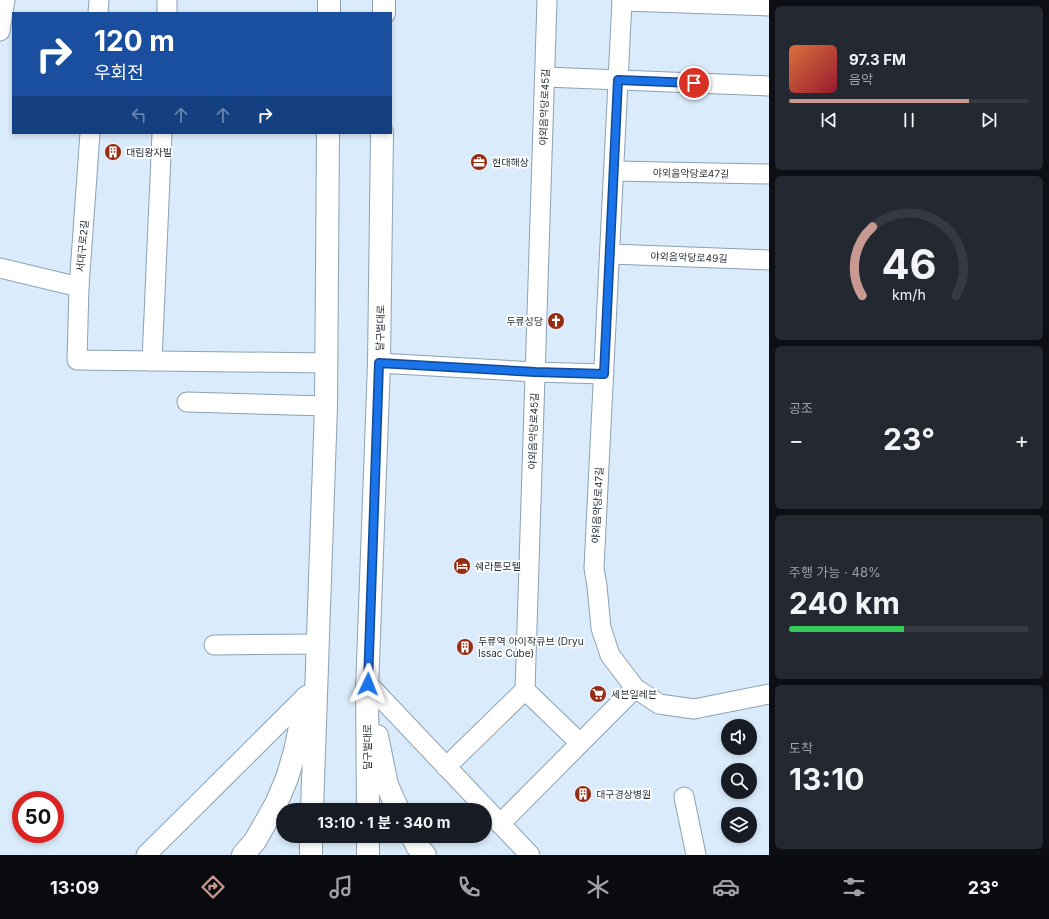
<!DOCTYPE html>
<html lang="ko">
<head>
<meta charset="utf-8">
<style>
	:root { --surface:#171b24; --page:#242831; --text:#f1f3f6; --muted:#9ea1a6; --line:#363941; --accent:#c89990 }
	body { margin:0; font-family:Inter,"Noto Sans KR",sans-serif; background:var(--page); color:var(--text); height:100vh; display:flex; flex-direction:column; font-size:15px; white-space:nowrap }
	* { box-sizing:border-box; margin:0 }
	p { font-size:13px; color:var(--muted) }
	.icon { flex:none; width:22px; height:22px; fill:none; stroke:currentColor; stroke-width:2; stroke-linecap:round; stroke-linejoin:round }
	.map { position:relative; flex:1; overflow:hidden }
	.details { display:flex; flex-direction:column; gap:6px; padding:6px; background:#0d0f14; width:280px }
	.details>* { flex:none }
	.top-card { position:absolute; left:12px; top:12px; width:380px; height:122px; border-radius:0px; box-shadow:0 2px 6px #0003; background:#1a4fa0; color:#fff; overflow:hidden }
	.fabs { position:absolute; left:721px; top:719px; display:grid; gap:8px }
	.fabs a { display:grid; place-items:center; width:36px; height:36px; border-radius:50%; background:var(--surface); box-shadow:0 2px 6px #0003; font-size:20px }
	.speed { position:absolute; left:12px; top:791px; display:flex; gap:8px; font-size:20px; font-weight:700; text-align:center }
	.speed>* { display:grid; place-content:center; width:52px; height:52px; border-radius:50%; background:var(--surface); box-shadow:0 2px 6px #0003; line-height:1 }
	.speed .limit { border:6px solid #d22; background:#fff; color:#111 }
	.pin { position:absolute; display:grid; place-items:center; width:34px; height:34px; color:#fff; margin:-17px; border:2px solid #fff; border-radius:50%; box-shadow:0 1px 4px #0007 }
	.me { position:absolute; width:44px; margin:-22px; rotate:2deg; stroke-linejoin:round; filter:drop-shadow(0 0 3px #0008) }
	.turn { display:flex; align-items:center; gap:14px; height:84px; padding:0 16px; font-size:18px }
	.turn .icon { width:52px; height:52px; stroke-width:2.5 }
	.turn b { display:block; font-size:28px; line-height:34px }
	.lanes { display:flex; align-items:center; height:38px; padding:0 16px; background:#0003; justify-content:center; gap:20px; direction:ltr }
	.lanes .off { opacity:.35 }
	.big { font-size:30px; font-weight:700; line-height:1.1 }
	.details .card { flex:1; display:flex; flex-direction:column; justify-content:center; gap:6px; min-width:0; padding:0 14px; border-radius:6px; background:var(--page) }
	.details .dial { align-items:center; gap:0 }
	.dial svg { height:104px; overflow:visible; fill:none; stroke:var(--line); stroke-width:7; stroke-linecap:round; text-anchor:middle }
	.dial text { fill:var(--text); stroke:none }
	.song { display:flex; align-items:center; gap:12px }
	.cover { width:48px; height:48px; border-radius:6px; background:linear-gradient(135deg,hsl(20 70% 55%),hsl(350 70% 35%)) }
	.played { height:4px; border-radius:2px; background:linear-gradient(90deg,var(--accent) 75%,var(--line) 75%) }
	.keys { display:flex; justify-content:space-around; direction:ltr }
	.heat { display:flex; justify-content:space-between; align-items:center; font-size:22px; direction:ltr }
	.charge { height:6px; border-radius:3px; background:linear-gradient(90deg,#34c759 48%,var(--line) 0) }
	.trip { position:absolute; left:276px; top:803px; width:216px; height:40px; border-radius:20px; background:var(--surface); box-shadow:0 2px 6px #0003; font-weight:700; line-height:40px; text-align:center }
	.dock { display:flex; height:64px; justify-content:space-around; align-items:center; background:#090b0e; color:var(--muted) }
	.dock .icon { width:28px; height:28px }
	.dock .active { color:var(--accent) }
	.dock b { font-size:18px; color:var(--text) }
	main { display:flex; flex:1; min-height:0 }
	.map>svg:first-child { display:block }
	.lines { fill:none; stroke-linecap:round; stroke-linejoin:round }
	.minor-casing { stroke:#8ca1b2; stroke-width:21 }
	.major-casing { stroke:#8ca1b2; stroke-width:24 }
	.minor { stroke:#fff; stroke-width:19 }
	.major { stroke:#fff; stroke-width:22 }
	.route-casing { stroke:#114b97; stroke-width:10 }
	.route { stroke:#1a73e8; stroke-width:7 }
	.labels { text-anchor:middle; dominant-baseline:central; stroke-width:3.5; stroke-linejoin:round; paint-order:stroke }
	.street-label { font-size:10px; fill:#273037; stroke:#fff }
	.poi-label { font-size:10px; fill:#273037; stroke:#fff; text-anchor:start }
</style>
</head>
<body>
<main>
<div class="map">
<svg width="769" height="855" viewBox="0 0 769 855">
	<rect width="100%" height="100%" fill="#daecfb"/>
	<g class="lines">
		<g class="minor-casing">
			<g id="minor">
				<polyline points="547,0 525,690 580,743"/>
				<polyline points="622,0 594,568 597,586 601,628 610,655 635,688 659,704 694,709 769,694"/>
				<polyline points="622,1 769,6"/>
				<polyline points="98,13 99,0"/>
				<polyline points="167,13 167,0"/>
				<polyline points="0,31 5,0"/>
				<polyline points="545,77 769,86"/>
				<polyline points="90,133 79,287 77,360 327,363"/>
				<polyline points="614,171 769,174"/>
				<polyline points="610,254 769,260"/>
				<polyline points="0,268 79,287"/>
				<polyline points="152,361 162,133"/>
				<polyline points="379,363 535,372 604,374"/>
				<polyline points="187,402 326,406"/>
				<polyline points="214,645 318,644"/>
				<polyline points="368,684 530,855"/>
				<polyline points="446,767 525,690"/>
				<polyline points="684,797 696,855"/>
				<polyline points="500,824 635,688"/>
				<polyline points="146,855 307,695"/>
			</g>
		</g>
		<g class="major-casing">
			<g id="major">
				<polyline points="329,13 329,0"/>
				<polyline points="384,13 384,0"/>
				<polyline points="377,736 387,785 398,810"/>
				<polyline points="312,810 326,406 328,133"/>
				<polyline points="368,810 367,690 379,363 382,133"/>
				<polyline points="368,836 368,855"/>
				<polyline points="412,836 417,846 425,855"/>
				<polyline points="243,855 255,841 276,804 287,778 295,751 306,698"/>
				<polyline points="311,855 311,836"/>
			</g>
		</g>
		<use href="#minor" class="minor"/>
		<use href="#major" class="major"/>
	</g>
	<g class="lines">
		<g class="route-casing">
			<polyline id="route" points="368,684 379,363 535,372 604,374 618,80 694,83"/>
		</g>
		<use href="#route" class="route"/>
	</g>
	<defs>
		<g id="building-disc" transform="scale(0.9)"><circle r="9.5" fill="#952c14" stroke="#fff"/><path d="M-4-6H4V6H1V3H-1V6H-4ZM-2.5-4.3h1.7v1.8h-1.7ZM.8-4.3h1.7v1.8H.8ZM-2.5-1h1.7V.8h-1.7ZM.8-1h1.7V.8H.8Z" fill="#fff"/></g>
		<g id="office-disc" transform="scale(0.9)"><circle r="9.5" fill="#952c14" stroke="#fff"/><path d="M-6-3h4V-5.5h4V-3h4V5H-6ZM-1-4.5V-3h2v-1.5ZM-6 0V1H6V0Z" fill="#fff"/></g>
		<g id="church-disc" transform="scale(0.9)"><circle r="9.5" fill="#952c14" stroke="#fff"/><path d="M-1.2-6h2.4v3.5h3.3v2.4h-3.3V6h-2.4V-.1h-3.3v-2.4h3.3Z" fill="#fff"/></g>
		<g id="hotel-disc" transform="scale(0.9)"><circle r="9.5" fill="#952c14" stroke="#fff"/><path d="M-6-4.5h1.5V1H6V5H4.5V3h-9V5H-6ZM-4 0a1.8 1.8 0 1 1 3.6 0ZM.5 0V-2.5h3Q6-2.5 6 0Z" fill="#fff"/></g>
		<g id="supermarket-disc" transform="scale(0.9)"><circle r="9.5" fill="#952c14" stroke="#fff"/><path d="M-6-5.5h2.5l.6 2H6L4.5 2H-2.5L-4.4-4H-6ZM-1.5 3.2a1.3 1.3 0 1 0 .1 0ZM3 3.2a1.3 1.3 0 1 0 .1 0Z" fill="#fff"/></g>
	</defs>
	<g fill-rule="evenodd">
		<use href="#building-disc" x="113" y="152"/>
		<use href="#office-disc" x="479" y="162"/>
		<use href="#church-disc" x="556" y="321"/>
		<use href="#hotel-disc" x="462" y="566"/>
		<use href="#building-disc" x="465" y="647"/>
		<use href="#supermarket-disc" x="598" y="694"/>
		<use href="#building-disc" x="583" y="794"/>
	</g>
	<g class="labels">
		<g class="street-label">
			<text transform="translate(544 107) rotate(-88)">야외음악당로45길</text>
			<text transform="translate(691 173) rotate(1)">야외음악당로47길</text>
			<text transform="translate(82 246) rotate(-85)">서대구로2길</text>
			<text transform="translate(689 257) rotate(2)">야외음악당로49길</text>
			<text transform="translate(380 328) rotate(-89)">달구벌대로</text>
			<text transform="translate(533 431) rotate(-88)">야외음악당로45길</text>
			<text transform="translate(597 505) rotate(-87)">야외음악당로47길</text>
			<text transform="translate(367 747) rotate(-90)">달구벌대로</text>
		</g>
		<g class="poi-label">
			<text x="126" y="152">대림왕자빌</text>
			<text x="492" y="162">현대해상</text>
			<text x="543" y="321" text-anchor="end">두류성당</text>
			<text x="475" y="566">쉐라톤모텔</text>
			<text x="478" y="641">두류역 아이작큐브 (Dryu<tspan x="478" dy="12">Issac Cube)</tspan></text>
			<text x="611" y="694">세븐일레븐</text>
			<text x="596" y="794">대구경상병원</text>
		</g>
	</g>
</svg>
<div class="fabs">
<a><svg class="icon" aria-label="sound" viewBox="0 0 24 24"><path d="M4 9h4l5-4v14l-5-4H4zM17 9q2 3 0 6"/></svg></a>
<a><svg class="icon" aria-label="search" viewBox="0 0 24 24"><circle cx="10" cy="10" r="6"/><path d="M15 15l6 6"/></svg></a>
<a><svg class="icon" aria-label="layers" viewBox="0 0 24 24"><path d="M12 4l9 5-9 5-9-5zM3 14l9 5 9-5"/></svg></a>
</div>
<div class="speed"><div class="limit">50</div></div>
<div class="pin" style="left:694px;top:83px;background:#d93025"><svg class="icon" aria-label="arrive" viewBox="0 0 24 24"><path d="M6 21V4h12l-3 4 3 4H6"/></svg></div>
<svg class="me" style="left:368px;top:684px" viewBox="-20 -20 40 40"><path d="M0-17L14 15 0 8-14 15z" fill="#1a73e8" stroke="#fff" stroke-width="4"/></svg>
<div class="trip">13:10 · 1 분 · 340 m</div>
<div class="top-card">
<div class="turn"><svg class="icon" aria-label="right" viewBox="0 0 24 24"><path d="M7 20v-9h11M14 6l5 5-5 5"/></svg><div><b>120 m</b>우회전</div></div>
<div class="lanes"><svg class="icon off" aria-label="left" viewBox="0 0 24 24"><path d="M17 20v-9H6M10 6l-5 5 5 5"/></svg><svg class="icon off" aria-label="ahead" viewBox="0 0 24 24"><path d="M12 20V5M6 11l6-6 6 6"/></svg><svg class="icon off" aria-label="ahead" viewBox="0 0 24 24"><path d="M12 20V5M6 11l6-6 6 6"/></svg><svg class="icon" aria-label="right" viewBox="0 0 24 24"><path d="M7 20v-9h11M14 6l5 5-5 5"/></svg></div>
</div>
</div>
<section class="details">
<div class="card">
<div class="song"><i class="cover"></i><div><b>97.3 FM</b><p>음악</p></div></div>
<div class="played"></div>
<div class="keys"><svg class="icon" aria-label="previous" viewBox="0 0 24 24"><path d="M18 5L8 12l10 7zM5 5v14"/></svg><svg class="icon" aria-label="pause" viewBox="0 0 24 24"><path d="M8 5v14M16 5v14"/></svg><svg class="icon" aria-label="next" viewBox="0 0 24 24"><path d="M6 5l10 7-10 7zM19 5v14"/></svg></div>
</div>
<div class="card dial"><svg viewBox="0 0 100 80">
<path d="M14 69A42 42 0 1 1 86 69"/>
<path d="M14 69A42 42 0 0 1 22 16" stroke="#c89990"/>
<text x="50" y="56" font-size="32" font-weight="700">46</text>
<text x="50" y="72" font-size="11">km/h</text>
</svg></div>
<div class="card"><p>공조</p>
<div class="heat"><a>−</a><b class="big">23°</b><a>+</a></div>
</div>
<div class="card"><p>주행 가능 · 48%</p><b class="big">240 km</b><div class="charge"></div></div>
<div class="card"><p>도착</p><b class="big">13:10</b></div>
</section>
</main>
<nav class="dock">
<b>13:09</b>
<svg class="icon active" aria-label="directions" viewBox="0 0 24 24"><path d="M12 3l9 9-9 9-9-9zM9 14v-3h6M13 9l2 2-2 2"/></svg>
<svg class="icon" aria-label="music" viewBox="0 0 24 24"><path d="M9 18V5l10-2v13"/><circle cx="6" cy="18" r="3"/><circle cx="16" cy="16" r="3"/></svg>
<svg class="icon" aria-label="phone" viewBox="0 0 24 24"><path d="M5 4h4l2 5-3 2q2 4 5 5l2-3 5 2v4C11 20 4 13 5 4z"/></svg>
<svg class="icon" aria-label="climate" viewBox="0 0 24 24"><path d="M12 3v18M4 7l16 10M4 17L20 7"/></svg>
<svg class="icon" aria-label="car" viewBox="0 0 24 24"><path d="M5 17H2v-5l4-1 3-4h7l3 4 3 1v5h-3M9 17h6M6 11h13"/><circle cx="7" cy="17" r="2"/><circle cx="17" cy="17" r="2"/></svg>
<svg class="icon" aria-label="filters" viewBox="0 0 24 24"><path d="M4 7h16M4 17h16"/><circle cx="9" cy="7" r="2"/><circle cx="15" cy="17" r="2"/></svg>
<b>23°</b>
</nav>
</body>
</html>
